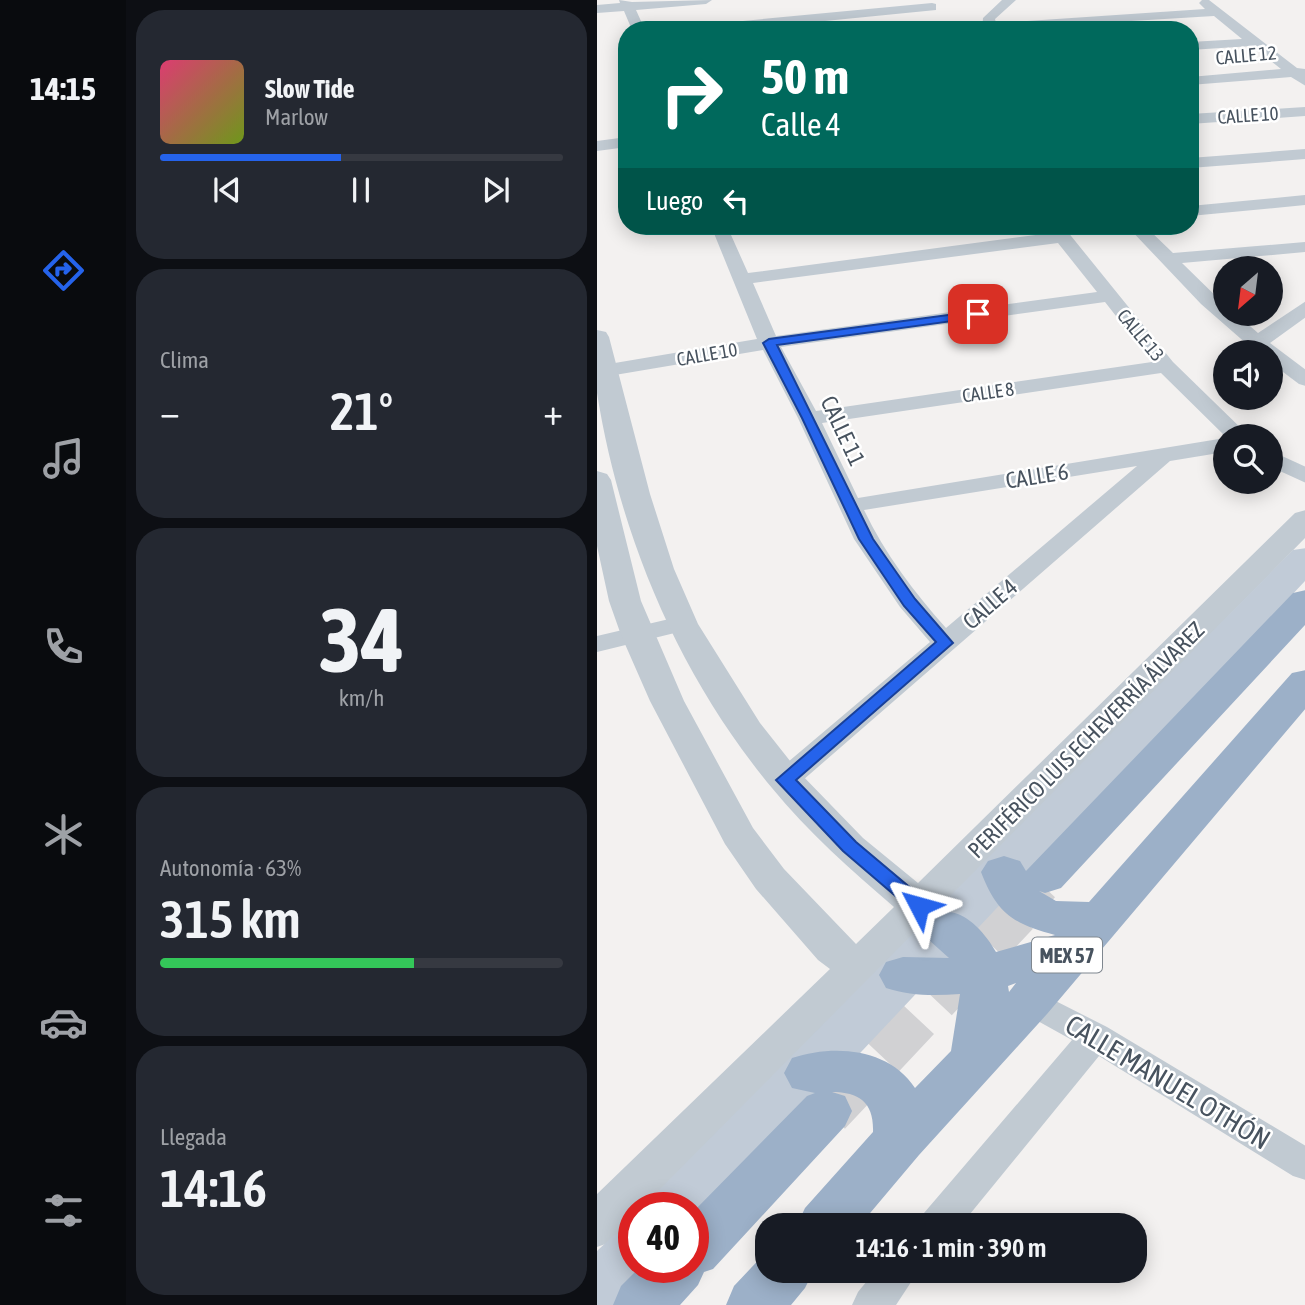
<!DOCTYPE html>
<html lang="es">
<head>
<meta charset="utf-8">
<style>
	:root { --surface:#171b24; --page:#242831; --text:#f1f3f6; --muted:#9ea1a6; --line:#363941; --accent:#2563eb }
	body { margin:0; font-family:"Asap Condensed",sans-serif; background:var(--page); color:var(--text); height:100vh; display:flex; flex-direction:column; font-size:26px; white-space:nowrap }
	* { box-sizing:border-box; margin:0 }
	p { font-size:23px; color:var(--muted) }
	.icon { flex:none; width:38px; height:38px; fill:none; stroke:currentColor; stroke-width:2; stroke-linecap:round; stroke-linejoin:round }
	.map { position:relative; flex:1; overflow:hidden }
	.drawer { display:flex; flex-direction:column; gap:10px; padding:10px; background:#0d0f14; width:471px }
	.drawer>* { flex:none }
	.top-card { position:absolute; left:21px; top:21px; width:581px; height:214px; border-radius:28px; box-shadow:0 4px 18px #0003; background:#00695c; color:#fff; overflow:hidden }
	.needle { width:46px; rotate:208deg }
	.fabs { position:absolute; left:616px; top:256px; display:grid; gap:14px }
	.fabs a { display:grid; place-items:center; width:70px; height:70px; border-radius:50%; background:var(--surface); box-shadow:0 4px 18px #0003; font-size:35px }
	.speed { position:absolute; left:21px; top:1192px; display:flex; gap:14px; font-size:35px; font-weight:700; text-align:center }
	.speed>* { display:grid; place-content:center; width:91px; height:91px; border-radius:50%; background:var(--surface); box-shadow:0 4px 18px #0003; line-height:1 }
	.speed .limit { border:10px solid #d22; background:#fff; color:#111 }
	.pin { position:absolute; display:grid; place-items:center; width:60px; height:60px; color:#fff; margin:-30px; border-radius:14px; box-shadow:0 4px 10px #0006 }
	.me { position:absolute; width:77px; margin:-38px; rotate:309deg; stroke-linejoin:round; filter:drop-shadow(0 0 5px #0008) }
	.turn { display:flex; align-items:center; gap:24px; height:147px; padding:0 28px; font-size:32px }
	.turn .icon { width:91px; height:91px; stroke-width:2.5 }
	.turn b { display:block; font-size:49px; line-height:60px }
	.then { display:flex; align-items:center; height:66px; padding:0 28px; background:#0003; gap:14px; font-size:26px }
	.big { font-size:52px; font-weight:600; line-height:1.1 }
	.drawer .tile { flex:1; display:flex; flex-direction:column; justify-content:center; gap:10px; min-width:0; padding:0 24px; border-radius:28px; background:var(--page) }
	.drawer .dial { align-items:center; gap:0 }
	.dial b { font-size:91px; line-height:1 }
	.song { display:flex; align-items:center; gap:21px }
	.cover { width:84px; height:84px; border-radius:10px; background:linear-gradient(135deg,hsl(340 70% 55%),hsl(80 70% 35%)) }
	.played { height:7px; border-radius:4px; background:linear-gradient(90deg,var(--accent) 45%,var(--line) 45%) }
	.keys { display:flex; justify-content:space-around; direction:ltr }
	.heat { display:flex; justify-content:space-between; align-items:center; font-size:38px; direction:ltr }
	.charge { height:10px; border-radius:5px; background:linear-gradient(90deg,#34c759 63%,var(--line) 0) }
	.trip { position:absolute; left:158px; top:1213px; width:392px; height:70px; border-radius:28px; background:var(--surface); box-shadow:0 4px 18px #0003; font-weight:600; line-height:70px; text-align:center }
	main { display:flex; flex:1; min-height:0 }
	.dock { display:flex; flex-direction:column; width:126px; justify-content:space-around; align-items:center; background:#090b0e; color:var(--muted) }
	.dock .icon { width:49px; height:49px }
	.dock .current { color:var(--accent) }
	.dock b { font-size:32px; color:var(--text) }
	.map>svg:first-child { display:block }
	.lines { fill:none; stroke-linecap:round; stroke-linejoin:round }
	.trunk-tunnel-far1 { stroke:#d1d1d3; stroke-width:41; stroke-dasharray:41 21; stroke-linecap:butt }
	.trunk-tunnel { stroke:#d1d1d3; stroke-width:52; stroke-dasharray:52 26; stroke-linecap:butt }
	.minor { fill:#c1cad2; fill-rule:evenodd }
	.tertiary { fill:#c1cad2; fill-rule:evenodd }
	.secondary { fill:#c1cbd7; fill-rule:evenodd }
	.trunk { fill:#9cb0c8; fill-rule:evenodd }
	.route { fill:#2563eb; stroke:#184099; stroke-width:2 }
	.labels { text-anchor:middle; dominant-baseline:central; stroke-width:5; stroke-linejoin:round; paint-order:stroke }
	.far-street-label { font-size:19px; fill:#48535f; stroke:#fff }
	.shield { fill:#fff; stroke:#7f878f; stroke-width:2 }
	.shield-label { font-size:21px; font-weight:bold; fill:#48535f }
	.street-label { font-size:23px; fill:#48535f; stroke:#fff }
	.near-street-label { font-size:28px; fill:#48535f; stroke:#fff }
</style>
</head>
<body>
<main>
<nav class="dock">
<b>14:15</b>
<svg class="icon current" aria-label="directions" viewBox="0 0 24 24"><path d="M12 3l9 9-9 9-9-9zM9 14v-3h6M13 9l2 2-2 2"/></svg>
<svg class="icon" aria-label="music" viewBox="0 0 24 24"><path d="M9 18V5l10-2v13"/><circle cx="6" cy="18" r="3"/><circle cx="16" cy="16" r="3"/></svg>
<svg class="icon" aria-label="phone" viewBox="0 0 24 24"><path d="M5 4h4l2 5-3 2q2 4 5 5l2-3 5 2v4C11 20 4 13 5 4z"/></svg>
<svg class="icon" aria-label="climate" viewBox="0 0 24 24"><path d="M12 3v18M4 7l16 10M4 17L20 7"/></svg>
<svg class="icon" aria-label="car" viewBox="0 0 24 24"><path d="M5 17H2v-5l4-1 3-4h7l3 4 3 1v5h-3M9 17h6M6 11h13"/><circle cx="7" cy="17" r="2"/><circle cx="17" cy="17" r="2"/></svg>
<svg class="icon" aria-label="filters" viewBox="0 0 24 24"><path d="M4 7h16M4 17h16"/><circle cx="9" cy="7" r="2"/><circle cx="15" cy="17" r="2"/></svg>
</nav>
<section class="drawer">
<div class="tile">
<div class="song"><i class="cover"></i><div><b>Slow Tide</b><p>Marlow</p></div></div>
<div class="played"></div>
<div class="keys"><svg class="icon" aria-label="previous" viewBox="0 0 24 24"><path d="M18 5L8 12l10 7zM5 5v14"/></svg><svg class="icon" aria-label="pause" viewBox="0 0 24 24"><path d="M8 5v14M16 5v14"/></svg><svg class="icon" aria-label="next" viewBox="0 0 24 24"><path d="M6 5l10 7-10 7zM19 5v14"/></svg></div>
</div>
<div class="tile"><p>Clima</p>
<div class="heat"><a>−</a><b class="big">21°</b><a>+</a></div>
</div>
<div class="tile dial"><b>34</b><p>km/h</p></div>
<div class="tile"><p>Autonomía · 63%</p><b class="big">315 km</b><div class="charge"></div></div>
<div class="tile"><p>Llegada</p><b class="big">14:16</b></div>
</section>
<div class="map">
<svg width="709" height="1305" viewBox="0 0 709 1305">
	<rect width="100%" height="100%" fill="#f3f1f0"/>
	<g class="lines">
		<polyline class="trunk-tunnel-far1" points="415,913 447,879"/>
		<polyline class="trunk-tunnel" points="229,1111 417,911"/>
		<g class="minor">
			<polygon points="22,0 35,2 115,0 109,4 39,10 48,30 35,30 27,11 0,13 0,5 23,3"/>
			<polygon points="405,0 419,0 398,19 399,23 608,9 602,3 605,0 612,0 700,68 708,69 709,86 694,77 593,85 593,77 684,69 655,46 593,50 593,42 645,39 617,16 385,30 386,18"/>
			<polygon points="335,3 339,4 339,10 136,30 86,30 92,26"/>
			<polygon points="709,107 709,116 593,124 593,114"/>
			<polygon points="30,137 30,147 0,151 0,141"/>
			<polygon points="709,149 709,159 593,168 593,158"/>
			<polygon points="709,195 709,205 593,216 593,206"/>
			<path d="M 114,226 L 130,226 L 151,273 L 454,233 L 449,226 L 466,226 L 576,362 L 652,436 L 628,436 L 564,373 L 225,423 L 261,498 L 628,438 L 628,452 L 573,461 L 198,787 L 188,790 L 178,787 L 174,780 L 178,773 L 333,642 L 303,607 L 257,539 L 201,418 L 166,350 L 0,378 L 0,366 L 160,339 ZM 461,243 L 500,292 L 179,336 L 156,283 ZM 508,302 L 555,362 L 219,411 L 184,347 ZM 540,466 L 349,628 C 317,592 288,554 267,510 Z"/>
			<polygon points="530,226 548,226 576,253 709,242 709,252 585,263 628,305 628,313 638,313 661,333 709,301 709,317 673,343 709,370 709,386 702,384 674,363 674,352 659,352 604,304"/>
			<polygon points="674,451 709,467 709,483 674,467"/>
			<polygon points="85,616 94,619 98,624 94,629 0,652 0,636"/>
			<polygon points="433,988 510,1027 709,1146 709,1180 696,1176 502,1056 364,1225 322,1225 327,1213 475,1040 421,1010 416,1001 421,992"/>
			<polygon points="279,1270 322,1270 299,1305 255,1305 261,1292"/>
		</g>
		<path class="tertiary" d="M 0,330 L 9,332 L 12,337 L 53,494 L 77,569 L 101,624 L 163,723 L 201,771 L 266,838 L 321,883 L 698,513 L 709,510 L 709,537 L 348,905 L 360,921 L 354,931 L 340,936 L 324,930 L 295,959 L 303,971 L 297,982 L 282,987 L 270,984 L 50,1208 L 37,1208 L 37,1221 L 17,1241 L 0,1247 L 0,1194 L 233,969 L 221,960 L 159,889 L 128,844 L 53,701 L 24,635 L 12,601 L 0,546 L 0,471 L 10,474 L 14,480 L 44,601 L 87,701 L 156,828 L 187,869 L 259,944 L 297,907 C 254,870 211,832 175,788 C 82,676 23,537 0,393 C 0,373 0,350 0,330 Z"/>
		<g class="secondary">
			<polygon points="709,548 709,580 101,1225 96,1227 96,1208 53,1208 61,1191 696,550"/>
			<polygon points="37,1228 37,1267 59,1267 57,1271 24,1305 0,1305 0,1251 17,1235"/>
		</g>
		<g class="trunk">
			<path d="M 709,590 L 709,624 L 464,888 L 448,893 L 442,891 L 459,901 L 492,902 L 695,673 L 709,670 L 709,708 L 450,1014 L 322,1155 L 263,1225 L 200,1225 L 208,1208 L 276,1132 C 277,1103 263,1092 235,1092 L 248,1096 L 255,1111 L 248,1126 L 116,1269 L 107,1272 L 101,1285 L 83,1305 L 16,1305 L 24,1286 L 43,1267 L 96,1267 L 96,1212 L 210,1096 L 218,1093 L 195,1088 L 187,1073 L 195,1058 C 237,1044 292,1048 318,1088 L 354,1051 L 363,994 C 337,996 313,996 289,988 L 282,975 L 289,962 L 306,957 L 352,958 L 333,941 L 327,929 L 333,917 C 338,915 345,912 350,912 C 371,912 390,936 399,952 L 458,935 C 417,924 400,914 384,872 L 391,861 L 407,856 L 423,861 L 429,871 L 696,593 ZM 419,983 L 412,992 L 411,986 Z"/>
			<polygon points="170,1251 170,1270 217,1270 208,1288 194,1305 129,1305 137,1286"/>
		</g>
	</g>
	<polygon class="route" points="381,311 385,312 385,317 180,345 276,539 318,599 356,643 199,780 259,842 329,901 332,906 329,911 316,911 246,851 179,780 339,642 307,606 262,539 205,418 166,343 172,339"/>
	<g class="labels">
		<g class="far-street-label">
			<text transform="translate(649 55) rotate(-5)">CALLE 12</text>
			<text transform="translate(651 115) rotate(-4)">CALLE 10</text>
			<text transform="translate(544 335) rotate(50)">CALLE 13</text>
			<text transform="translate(110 354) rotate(-10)">CALLE 10</text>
			<text transform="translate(391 392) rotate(-8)">CALLE 8</text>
		</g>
		<rect class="shield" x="435" y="937.5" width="70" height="35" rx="5"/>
		<g class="shield-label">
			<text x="470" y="955">MEX 57</text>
		</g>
		<g class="street-label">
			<text transform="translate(246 431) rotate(65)">CALLE 11</text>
			<text transform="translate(440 476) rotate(-9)">CALLE 6</text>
			<text transform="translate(393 604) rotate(-41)">CALLE 4</text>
			<text transform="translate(489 740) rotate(-45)">PERIFÉRICO LUIS ECHEVERRÍA ÁLVAREZ</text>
		</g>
		<g class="near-street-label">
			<text transform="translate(571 1082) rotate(31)">CALLE MANUEL OTHÓN</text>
		</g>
	</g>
</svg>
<div class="fabs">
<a><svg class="needle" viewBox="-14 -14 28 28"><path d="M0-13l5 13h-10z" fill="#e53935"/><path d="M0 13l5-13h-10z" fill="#9ea1a6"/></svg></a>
<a><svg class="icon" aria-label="sound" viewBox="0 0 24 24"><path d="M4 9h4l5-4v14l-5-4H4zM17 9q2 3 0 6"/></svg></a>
<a><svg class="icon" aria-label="search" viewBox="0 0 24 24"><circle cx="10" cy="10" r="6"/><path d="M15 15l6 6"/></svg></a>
</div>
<div class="speed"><div class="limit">40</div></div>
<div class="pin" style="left:381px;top:314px;background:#d93025"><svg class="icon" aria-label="arrive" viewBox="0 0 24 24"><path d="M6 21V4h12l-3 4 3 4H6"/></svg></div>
<svg class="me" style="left:322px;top:906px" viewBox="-20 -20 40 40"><path d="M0-17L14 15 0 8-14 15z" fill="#2563eb" stroke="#fff" stroke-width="4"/></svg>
<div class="trip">14:16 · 1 min · 390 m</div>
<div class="top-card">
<div class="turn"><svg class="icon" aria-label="right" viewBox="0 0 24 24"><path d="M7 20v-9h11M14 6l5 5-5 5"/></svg><div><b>50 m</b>Calle 4</div></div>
<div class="then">Luego<svg class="icon" aria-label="left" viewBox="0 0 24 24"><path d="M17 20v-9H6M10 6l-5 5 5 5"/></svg></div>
</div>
</div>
</main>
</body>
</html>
